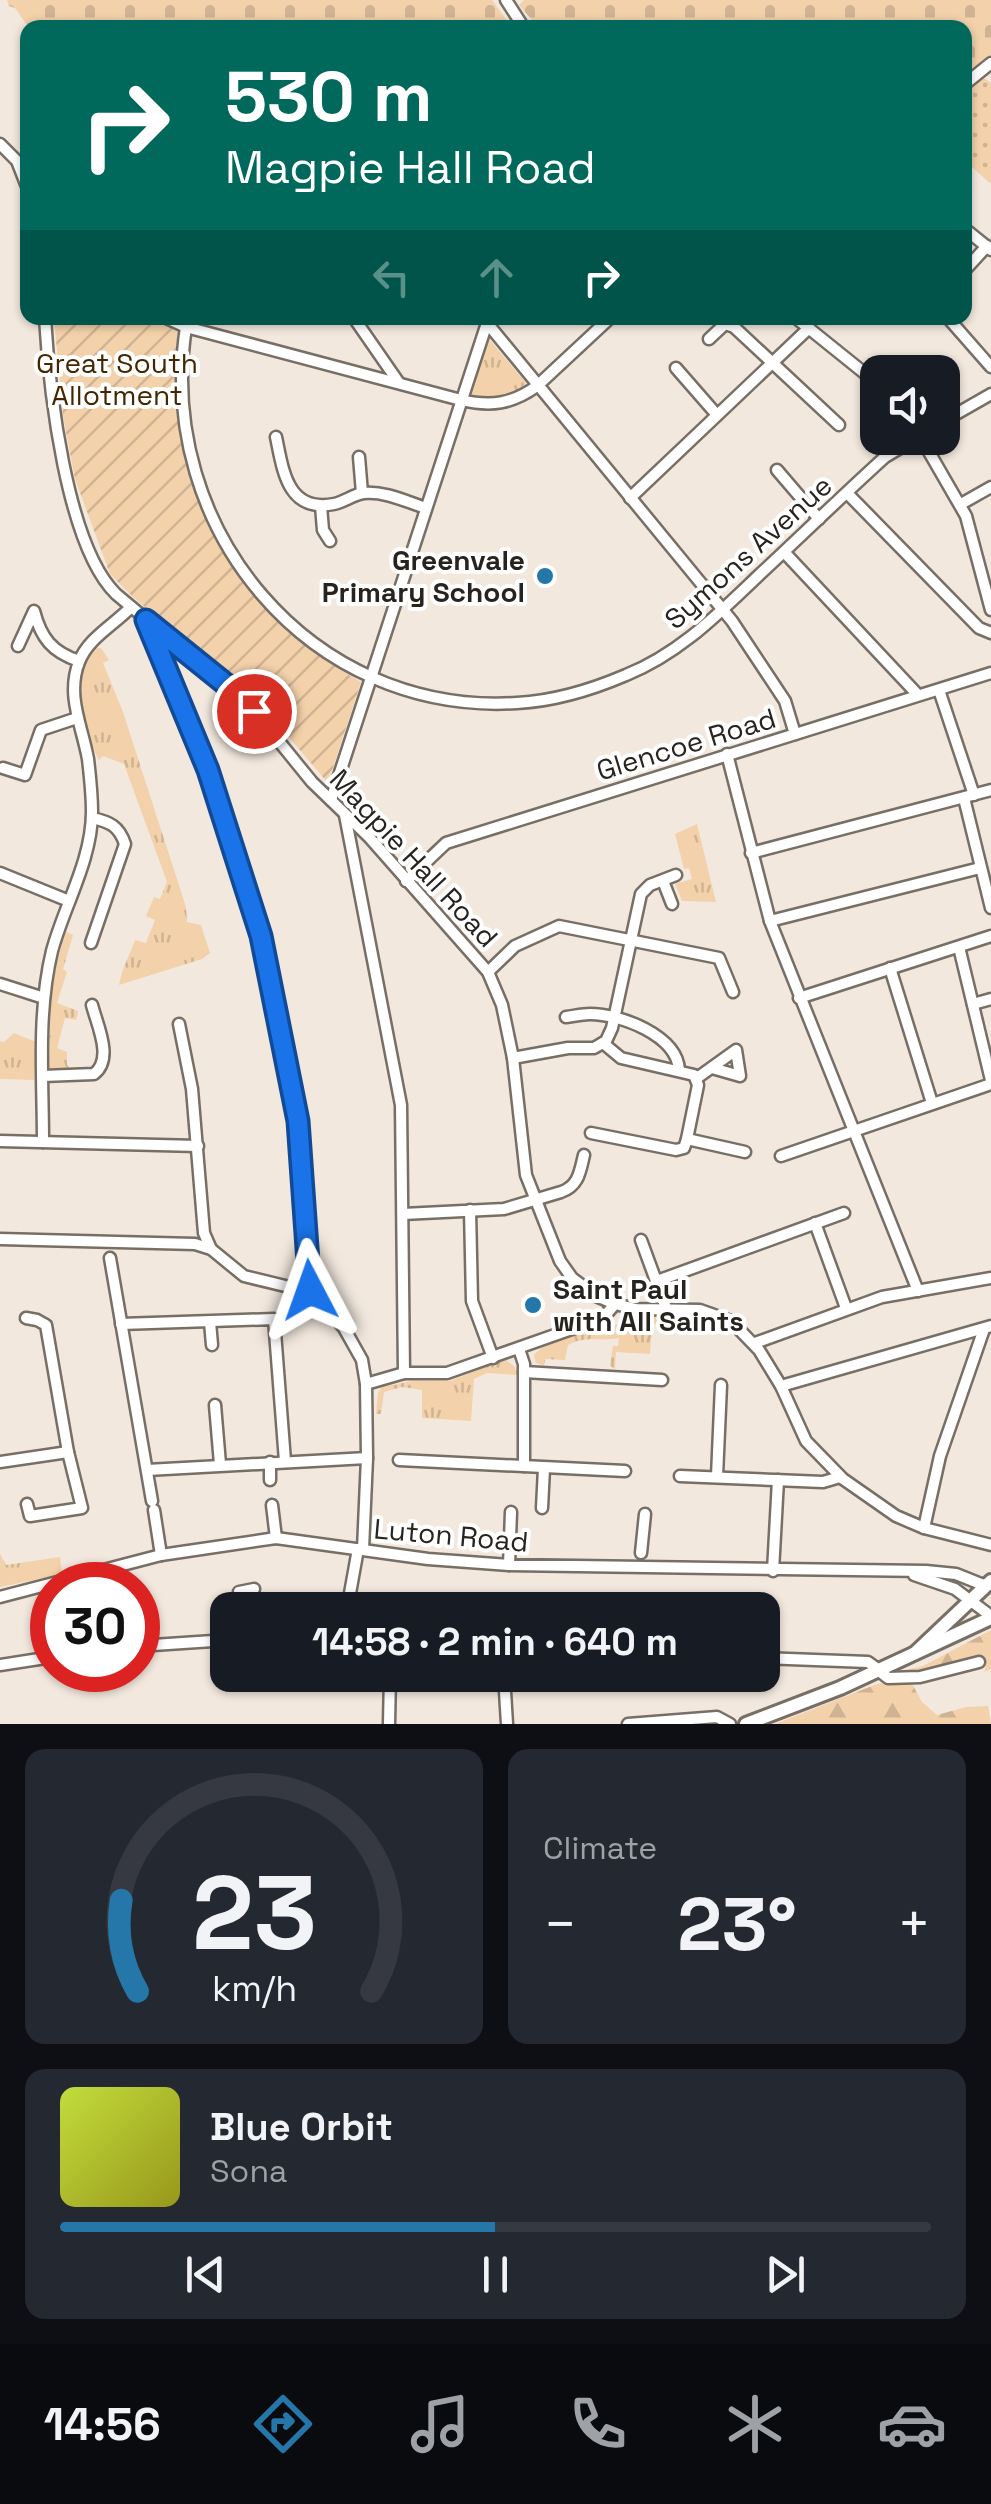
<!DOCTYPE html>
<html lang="en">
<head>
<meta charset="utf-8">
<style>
	:root { --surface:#171b24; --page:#242831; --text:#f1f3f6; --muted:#9ea1a6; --line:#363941; --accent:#2477a8 }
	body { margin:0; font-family:"Space Grotesk",sans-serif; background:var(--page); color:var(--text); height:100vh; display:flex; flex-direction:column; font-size:38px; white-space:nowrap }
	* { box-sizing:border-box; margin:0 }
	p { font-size:32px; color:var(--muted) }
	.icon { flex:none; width:55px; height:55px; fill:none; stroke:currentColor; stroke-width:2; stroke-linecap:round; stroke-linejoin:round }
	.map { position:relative; height:1724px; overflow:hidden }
	.drawer { display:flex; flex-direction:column; gap:25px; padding:25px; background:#0d0f14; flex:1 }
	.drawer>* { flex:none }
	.top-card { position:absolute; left:20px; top:20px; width:952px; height:305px; border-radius:20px; box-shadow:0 2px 8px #0004; background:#00695c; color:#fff; overflow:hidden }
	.fabs { position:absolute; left:860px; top:355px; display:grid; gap:20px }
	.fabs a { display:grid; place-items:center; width:100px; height:100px; border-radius:20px; background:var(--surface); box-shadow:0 2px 8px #0004; font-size:50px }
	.speed { position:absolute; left:30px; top:1562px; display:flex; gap:20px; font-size:50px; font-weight:700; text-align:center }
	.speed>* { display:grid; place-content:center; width:130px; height:130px; border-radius:50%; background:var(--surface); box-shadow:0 2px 8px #0004; line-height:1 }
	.speed .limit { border:15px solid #d22; background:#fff; color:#111 }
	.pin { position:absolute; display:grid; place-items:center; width:85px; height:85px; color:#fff; margin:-42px; border:5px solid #fff; border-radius:50%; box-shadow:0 2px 10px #0007 }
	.me { position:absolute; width:110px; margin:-55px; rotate:356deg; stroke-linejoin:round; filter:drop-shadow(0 0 8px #0008) }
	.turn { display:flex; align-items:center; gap:35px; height:210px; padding:0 40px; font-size:45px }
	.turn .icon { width:130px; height:130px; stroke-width:2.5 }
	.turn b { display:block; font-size:70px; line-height:85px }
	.lanes { display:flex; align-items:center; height:95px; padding:0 40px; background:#0003; justify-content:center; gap:50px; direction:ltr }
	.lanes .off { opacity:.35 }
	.big { font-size:75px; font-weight:700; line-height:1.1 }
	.drawer .card { flex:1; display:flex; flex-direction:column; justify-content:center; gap:15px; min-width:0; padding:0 35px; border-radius:20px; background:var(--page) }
	.drawer .dial { align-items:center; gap:0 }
	.dial svg { height:260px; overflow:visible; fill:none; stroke:var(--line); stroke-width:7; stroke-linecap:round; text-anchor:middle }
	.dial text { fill:var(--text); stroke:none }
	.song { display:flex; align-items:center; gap:30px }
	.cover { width:120px; height:120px; border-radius:15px; background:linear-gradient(135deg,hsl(70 70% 55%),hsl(60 70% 35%)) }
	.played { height:10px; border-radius:5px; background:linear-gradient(90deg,var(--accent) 50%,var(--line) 50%) }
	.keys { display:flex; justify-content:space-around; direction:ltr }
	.heat { display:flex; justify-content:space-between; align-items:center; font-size:55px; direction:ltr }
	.drawer .tiles { flex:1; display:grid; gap:25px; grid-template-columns:1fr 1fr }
	.card:last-child { grid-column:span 2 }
	.trip { position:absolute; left:210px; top:1592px; width:570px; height:100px; border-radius:20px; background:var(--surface); box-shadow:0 2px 8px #0004; font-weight:700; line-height:100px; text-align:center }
	.tabs { display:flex; height:160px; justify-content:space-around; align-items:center; background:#090b0e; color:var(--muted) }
	.tabs .icon { width:70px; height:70px }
	.tabs .current { color:var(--accent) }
	.tabs b { font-size:45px; color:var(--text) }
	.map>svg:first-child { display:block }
	.grass { fill:url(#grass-tufts) }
	.forest { fill:url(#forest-firs) }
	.cemetery { fill:url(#cemetery-stones) }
	.park { fill:url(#park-dots) }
	.garden { fill:url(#garden-furrows) }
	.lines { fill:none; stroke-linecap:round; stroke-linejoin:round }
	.minor-casing { stroke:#776f66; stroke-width:15 }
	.major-casing { stroke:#776f66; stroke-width:18 }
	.minor { stroke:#fff; stroke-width:10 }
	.major { stroke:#fff; stroke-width:12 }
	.route-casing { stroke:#114b97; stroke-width:25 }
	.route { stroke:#1a73e8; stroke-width:18 }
	.poi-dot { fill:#2477a8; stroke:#fff; stroke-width:4 }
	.labels { text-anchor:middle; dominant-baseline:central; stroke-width:8; stroke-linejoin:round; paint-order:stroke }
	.park-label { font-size:28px; fill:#442700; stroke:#fff }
	.street-label { font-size:28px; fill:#272420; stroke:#fff }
	.poi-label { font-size:28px; font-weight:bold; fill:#272420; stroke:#fff; text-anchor:end }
</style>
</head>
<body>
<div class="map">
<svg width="991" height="1724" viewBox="0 0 991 1724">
	<defs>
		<pattern id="grass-tufts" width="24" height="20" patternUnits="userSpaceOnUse" patternTransform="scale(2.5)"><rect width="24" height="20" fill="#f3d1aa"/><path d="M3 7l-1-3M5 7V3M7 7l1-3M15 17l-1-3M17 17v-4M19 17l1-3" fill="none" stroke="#d0b392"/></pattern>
		<pattern id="forest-firs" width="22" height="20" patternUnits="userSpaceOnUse" patternTransform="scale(2.5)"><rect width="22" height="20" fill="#f3d1aa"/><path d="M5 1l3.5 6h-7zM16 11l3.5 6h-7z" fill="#d0b392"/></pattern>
		<pattern id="cemetery-stones" width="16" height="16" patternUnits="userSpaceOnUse" patternTransform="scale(2.5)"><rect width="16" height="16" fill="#f3d1aa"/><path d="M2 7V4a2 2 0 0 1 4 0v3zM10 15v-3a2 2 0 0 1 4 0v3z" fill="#d0b392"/></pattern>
		<pattern id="park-dots" width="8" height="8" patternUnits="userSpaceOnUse" patternTransform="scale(2.5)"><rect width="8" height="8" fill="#f3d1aa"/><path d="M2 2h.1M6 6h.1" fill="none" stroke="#d0b392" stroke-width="1.8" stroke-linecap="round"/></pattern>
		<pattern id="garden-furrows" width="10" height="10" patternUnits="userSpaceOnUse" patternTransform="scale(2.5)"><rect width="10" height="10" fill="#f3d1aa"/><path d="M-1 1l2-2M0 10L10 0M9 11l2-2" fill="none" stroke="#d0b392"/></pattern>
	</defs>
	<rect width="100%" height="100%" fill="#f2e8de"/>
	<g class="grass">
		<path d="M 489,339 L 526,383 C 514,398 492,398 474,397 L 470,393 L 486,341 Z"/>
		<path d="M 92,648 L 101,648 L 109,660 L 103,663 L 123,712 L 186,907 L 187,922 L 201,925 L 210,953 L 202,959 L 119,985 C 123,965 129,957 135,940 L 146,943 L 155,920 L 146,916 L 154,897 L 160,899 L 167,882 L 124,764 L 103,756 L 99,760 C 81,727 69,680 92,648 Z"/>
		<polygon points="697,824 716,902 682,901 675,884 692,879 689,868 684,869 675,834"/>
		<polygon points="65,931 73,935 63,969 67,972 57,1003 78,1011 76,1020 65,1018 57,1048 67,1052 67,1065 74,1072 49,1070 51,989"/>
		<polygon points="14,1033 36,1042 34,1080 0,1079 0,1041 4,1042"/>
		<path d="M 631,1312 L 671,1313 L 673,1321 L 652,1324 L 650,1354 L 616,1352 L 615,1369 L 610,1366 L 613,1346 L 618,1346 L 619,1338 C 599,1342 586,1335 568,1345 L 565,1360 L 545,1359 L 544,1366 L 536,1363 L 534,1355 C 552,1335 579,1335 603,1331 C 615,1329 622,1318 631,1312 Z"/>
		<polygon points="505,1359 515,1367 517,1375 487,1373 474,1379 471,1421 422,1418 422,1390 402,1387 384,1392 381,1414 376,1414 378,1393 382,1387 412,1381 450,1381"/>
		<polygon points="0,1554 6,1565 60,1557 62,1574 0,1587"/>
	</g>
	<g class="forest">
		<polygon points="991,1630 991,1669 985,1672 986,1662 982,1658 908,1675 899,1672 923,1666"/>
		<polygon points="910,1680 922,1702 937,1715 966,1707 988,1706 991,1724 775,1724 877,1684"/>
	</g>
	<g class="cemetery">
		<polygon points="7,0 492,0 508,22 482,28 29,28 15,8 9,6"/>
		<polygon points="524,0 991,0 991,56 965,77 965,28 538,27 519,5"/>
	</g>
	<polygon class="park" points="984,78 991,83 991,184 965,161 965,92"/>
	<path class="garden" d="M 54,318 L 151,318 L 178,332 C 159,482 232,610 361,682 L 328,783 L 265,709 L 133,597 L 110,574 L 75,479 L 63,416 Z"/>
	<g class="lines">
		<g class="minor-casing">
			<g id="minor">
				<polyline points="506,0 524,28"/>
				<polyline points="965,84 991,63"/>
				<polyline points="0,144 17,161 28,189"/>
				<polyline points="965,229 991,250"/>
				<polyline points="965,270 987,246"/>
				<path d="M 45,318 C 49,387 66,545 116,594 L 251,707 L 312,782 L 369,837 L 488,972 L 502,1005 L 513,1058 L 526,1175 L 560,1261 L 572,1278 L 596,1296 L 615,1304 L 636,1309 L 700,1310 L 731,1321 L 759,1350 L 781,1386 L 806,1441 L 843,1479 L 896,1516 L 924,1528 L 991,1545"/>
				<path d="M 166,318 L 186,327 L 461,400 C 491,407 512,404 537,386 L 610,318"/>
				<polyline points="354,318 399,383"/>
				<polyline points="483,318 732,621 785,701 795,734"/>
				<polyline points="796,318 878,384"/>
				<polyline points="948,318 991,367"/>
				<path d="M 186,327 C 155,528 310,716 517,703 C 555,701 591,690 626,675 C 679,654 718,614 758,576 C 801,536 842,496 885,457 L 917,438"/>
				<polyline points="709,339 725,324 734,327 839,425"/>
				<polyline points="676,368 717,415"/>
				<polyline points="942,422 991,394"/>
				<path d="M 276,437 C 283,470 287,513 334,504 C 344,502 354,494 364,493 C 385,491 407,502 426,508"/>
				<polyline points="921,438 966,516 991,610"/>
				<polyline points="359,457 362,493"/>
				<polyline points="777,470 819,519"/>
				<polyline points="847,493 979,628 991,633"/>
				<polyline points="630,498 809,328"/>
				<polyline points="961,504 991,487"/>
				<polyline points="321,506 323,530 330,541"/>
				<polyline points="784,552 918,695"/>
				<polyline points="147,622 207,770 261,936 298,1121 309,1288 344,1328 362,1360 366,1384 367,1458 363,1549"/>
				<path d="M 18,646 L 34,611 C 41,638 52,652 79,661"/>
				<polyline points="939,690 974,795"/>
				<polyline points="727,754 770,921 918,1291"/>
				<polyline points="3,768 25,775 41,730 77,718"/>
				<polyline points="964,798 991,908"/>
				<polyline points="331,800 487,323"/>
				<polyline points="345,815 401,1105 404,1373"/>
				<polyline points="751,853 991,790"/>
				<polyline points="0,873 69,901"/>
				<polyline points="406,881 446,843 991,673"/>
				<polyline points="663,881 672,904"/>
				<polyline points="770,921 980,868"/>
				<path d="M 91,943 L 125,844 C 119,826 110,822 92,818"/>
				<polyline points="959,947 991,1080"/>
				<polyline points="890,968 932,1103"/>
				<polyline points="488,972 515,946 559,926 719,958 733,992"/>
				<polyline points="0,984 44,998"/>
				<polyline points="799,998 991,936"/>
				<polyline points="973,1004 991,999"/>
				<path d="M 566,1017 C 574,1016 582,1014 590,1014 C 620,1014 677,1035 679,1070"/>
				<polyline points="179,1024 192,1089 204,1233 211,1249"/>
				<polyline points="603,1043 621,1058 694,1075 698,1085 687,1139 745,1152"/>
				<polyline points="513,1058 568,1048 594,1048 606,1041 612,1028 641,894 650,885 676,875"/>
				<path d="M 43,1076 L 94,1074 C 114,1059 97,1025 92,1005"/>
				<polyline points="697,1078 736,1050 740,1076 712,1068"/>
				<polyline points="591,1133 676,1150 684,1148 687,1139"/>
				<polyline points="0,1141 198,1146"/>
				<path d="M 43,1142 C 43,1078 37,1013 52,951 C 64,906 92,860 92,812 C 92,794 90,776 88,759 C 82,726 66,695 79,662 C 88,638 114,625 131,607"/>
				<polyline points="781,1156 991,1084"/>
				<polyline points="470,1210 472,1301 493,1358"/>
				<path d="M 403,1214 L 504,1209 L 561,1192 C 579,1186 580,1171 584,1155"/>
				<polyline points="815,1223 846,1308"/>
				<polyline points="0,1239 195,1244 211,1249 244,1276 310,1292"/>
				<polyline points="641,1240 666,1308"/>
				<polyline points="110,1258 152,1501"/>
				<polyline points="657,1281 844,1213"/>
				<polyline points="26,1318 37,1320 46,1325 68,1452"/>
				<polyline points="210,1322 212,1345"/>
				<polyline points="121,1324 274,1319 285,1461"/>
				<polyline points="755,1343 882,1297 991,1278"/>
				<polyline points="519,1349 524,1364 524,1466"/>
				<polyline points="524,1372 662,1380"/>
				<polyline points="366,1384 404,1373 447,1373 603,1318 615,1304"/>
				<polyline points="781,1386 991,1326"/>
				<polyline points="215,1405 220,1464"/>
				<polyline points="399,1460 625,1471"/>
				<polyline points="0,1462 68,1452 82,1508 30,1516 27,1504"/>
				<polyline points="270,1462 270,1480"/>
				<polyline points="147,1470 367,1458"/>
				<polyline points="680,1476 823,1482 840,1477"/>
				<polyline points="717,1476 721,1385"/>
				<polyline points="272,1505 276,1538"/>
				<polyline points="542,1508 544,1468"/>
				<polyline points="154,1510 161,1555"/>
				<polyline points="924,1528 940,1456 984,1329"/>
				<polyline points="641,1553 645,1514"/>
				<polyline points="509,1565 511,1512"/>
				<polyline points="773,1571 778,1480"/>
				<polyline points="914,1575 955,1589 991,1616"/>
				<polyline points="0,1597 161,1555 276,1538 428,1559 509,1565 926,1571 956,1574 986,1586"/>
				<polyline points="240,1610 239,1592 254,1589"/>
				<polyline points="347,1610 358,1549"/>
				<polyline points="138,1646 228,1640"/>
				<polyline points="762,1658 868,1662 879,1670"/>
				<polyline points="0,1665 52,1657"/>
				<polyline points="878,1670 888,1678 920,1677 979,1662"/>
				<polyline points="504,1675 507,1724"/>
				<polyline points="389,1724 390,1675"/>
				<polyline points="628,1724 717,1717 730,1724"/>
			</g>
		</g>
		<g class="major-casing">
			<g id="major">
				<polyline points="915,1653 991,1581"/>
				<polyline points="746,1724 840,1688 991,1618"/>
			</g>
		</g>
		<use href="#minor" class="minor"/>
		<use href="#major" class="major"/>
	</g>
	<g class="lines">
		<g class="route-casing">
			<polyline id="route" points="254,711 228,686 146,620 208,770 261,936 298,1121 310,1290"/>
		</g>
		<use href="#route" class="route"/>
	</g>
	<g class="poi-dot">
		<circle cx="545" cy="576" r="10"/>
		<circle cx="533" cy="1305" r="10"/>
	</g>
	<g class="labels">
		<g class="park-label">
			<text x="117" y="363">Great South<tspan x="117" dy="32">Allotment</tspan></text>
		</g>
		<g class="street-label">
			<text transform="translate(748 552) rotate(-42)">Symons Avenue</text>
			<text transform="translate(686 744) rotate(-17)">Glencoe Road</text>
			<text transform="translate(414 858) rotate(47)">Magpie Hall Road</text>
			<text transform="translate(451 1535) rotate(5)">Luton Road</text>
		</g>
		<g class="poi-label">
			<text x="525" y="560">Greenvale<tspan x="525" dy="32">Primary School</tspan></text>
			<text x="553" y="1289" text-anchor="start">Saint Paul<tspan x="553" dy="32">with All Saints</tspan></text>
		</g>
	</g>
</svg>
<div class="fabs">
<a><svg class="icon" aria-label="sound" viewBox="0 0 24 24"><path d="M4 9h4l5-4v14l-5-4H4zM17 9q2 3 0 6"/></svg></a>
</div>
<div class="speed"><div class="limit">30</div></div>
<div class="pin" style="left:254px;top:711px;background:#d93025"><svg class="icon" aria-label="arrive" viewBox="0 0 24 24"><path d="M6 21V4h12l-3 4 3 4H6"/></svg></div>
<svg class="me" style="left:310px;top:1290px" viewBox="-20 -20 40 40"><path d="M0-17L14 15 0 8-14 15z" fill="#1a73e8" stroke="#fff" stroke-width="4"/></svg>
<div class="trip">14:58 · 2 min · 640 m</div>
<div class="top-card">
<div class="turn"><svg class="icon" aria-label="right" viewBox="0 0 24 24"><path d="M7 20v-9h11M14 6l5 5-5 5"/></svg><div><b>530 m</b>Magpie Hall Road</div></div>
<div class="lanes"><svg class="icon off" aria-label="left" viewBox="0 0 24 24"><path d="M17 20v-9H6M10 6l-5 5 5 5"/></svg><svg class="icon off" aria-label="ahead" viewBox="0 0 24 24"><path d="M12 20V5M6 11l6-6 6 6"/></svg><svg class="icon" aria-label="right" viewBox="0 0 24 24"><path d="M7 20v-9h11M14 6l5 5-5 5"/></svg></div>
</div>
</div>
<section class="drawer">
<div class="tiles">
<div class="card dial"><svg viewBox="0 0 100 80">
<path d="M14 69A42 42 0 1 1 86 69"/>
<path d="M14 69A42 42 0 0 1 9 41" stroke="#2477a8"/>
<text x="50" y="56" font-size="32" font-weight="700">23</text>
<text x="50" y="72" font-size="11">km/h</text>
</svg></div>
<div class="card"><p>Climate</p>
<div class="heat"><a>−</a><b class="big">23°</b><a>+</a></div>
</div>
<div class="card">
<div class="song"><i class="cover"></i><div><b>Blue Orbit</b><p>Sona</p></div></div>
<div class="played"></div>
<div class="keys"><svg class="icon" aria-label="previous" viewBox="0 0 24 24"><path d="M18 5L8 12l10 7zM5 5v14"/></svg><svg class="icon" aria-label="pause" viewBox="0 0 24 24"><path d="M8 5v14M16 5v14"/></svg><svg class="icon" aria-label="next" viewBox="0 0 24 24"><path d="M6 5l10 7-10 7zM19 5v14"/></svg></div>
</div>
</div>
</section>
<nav class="tabs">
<b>14:56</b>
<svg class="icon current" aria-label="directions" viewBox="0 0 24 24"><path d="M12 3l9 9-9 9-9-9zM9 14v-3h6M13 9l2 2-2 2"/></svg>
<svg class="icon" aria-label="music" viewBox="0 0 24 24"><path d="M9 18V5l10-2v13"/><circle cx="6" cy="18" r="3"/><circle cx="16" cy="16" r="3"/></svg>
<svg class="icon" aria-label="phone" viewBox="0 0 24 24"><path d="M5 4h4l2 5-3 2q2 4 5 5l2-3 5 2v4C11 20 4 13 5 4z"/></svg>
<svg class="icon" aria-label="climate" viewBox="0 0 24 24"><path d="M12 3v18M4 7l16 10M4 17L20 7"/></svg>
<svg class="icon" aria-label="car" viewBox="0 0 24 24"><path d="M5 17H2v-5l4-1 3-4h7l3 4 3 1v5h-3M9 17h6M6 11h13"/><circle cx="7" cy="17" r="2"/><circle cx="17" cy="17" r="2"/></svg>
</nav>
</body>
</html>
